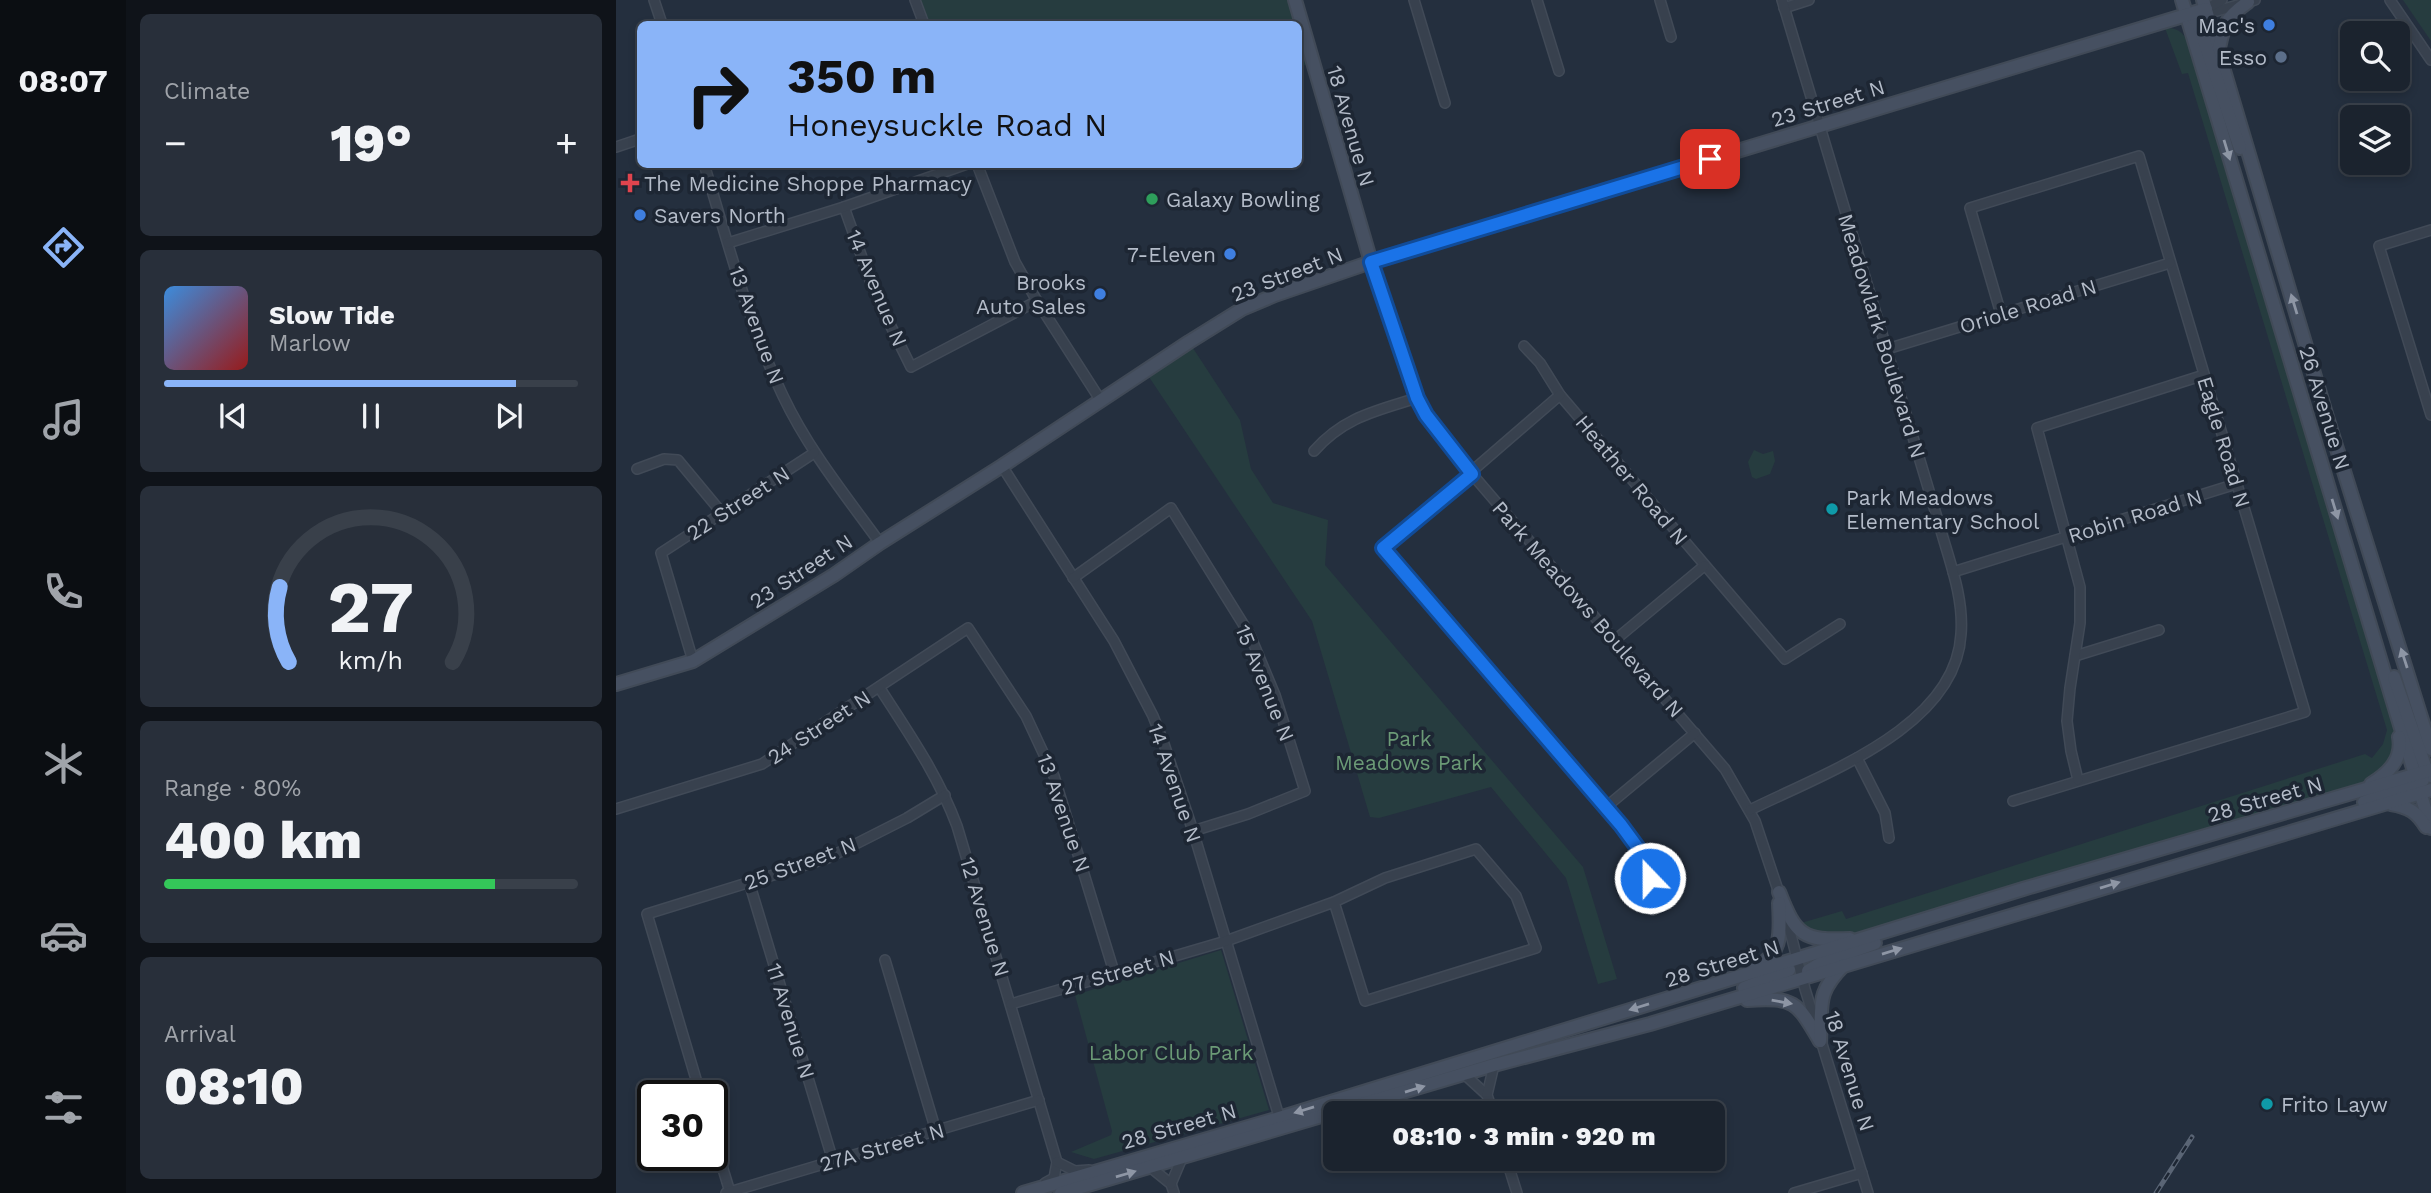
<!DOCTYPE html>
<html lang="en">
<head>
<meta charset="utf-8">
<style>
	:root { --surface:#1b232e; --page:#282f3a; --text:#f1f3f6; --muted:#a0a4aa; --line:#39404a; --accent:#8ab4f8 }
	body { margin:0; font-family:"Work Sans",sans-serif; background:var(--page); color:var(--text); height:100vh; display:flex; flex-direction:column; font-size:26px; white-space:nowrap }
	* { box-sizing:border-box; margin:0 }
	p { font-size:23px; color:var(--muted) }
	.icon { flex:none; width:38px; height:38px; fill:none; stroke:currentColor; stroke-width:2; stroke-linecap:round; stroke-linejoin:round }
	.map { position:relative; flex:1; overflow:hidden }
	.drawer { display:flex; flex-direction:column; gap:14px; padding:14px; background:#0f1319; width:490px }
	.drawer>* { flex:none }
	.top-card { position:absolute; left:21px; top:21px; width:665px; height:147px; border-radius:10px; box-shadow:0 4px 10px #0003,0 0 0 2px var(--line); background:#8ab4f8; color:#111; overflow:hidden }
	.buttons { position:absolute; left:1724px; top:21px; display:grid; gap:14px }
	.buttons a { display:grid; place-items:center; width:70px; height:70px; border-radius:10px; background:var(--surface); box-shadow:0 4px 10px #0003,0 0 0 2px var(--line); font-size:35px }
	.speed { position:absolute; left:21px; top:1080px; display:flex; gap:14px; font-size:35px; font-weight:700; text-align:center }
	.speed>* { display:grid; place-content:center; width:91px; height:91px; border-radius:50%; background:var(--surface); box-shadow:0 4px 10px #0003,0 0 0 2px var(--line); line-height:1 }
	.speed .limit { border:4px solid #111; border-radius:10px; background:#fff; color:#111 }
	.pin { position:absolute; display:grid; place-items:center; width:60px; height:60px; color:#fff; margin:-30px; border-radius:14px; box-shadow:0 4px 10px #0006 }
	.me { position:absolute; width:77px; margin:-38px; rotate:338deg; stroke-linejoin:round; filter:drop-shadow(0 0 5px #0008) }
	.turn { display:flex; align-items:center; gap:24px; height:147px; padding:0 35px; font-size:32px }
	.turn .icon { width:91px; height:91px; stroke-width:2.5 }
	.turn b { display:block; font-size:49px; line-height:60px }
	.big { font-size:52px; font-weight:800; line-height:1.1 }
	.drawer .widget { flex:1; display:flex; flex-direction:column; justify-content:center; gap:10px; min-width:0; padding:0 24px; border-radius:10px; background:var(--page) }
	.drawer .dial { align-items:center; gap:0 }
	.dial svg { height:182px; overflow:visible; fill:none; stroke:var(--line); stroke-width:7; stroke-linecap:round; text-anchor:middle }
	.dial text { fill:var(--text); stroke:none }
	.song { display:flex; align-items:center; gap:21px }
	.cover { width:84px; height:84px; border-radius:10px; background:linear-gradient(135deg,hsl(210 70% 55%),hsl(0 70% 35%)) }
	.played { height:7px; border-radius:4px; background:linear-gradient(90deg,var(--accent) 85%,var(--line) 85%) }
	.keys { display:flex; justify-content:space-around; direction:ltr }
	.heat { display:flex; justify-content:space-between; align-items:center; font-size:38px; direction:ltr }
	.charge { height:10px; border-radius:5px; background:linear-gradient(90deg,#34c759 80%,var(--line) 0) }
	.trip { position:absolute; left:707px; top:1101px; width:402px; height:70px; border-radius:10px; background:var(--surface); box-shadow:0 4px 10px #0003,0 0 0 2px var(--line); font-weight:800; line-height:70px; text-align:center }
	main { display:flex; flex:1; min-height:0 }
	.menu { display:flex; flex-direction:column; width:126px; justify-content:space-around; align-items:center; background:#0b0e12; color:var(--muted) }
	.menu .icon { width:49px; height:49px }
	.menu .active { color:var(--accent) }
	.menu b { font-size:32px; color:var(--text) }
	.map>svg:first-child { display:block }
	.green { fill:#263c3f }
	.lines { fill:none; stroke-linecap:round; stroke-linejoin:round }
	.street-casing { stroke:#414a57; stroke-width:12 }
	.secondary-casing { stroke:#414a57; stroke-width:16 }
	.street { stroke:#38414e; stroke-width:9 }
	.secondary { stroke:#465061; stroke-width:12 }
	.rail-casing { stroke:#5a6575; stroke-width:5 }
	.rail { stroke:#1d2633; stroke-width:2.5; stroke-dasharray:8; stroke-linecap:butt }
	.oneway { fill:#8e96a5 }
	.route-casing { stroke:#114b97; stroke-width:18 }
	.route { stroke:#1a73e8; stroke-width:12 }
	.shop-dot { fill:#3f7fe0; stroke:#1d2633; stroke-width:2.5 }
	.service-dot { fill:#5c6f8a; stroke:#1d2633; stroke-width:2.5 }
	.health-dot { fill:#e0444e; stroke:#1d2633; stroke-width:2.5 }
	.leisure-dot { fill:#2e9e5b; stroke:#1d2633; stroke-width:2.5 }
	.culture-dot { fill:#0f9aa8; stroke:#1d2633; stroke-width:2.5 }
	.labels { text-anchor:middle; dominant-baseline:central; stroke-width:7; stroke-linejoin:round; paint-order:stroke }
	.poi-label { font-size:21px; fill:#b4bcc9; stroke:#1d2633; text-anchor:start }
	.street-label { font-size:21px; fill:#b4bcc9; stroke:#1d2633 }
	.park-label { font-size:21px; fill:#6b9a76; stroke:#1d2633 }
</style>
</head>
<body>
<main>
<nav class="menu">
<b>08:07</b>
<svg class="icon active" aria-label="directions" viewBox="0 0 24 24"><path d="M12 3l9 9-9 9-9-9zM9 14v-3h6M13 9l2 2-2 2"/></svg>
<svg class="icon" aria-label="music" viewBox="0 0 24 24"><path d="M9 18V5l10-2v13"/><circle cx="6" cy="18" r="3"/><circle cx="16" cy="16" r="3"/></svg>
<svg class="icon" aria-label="phone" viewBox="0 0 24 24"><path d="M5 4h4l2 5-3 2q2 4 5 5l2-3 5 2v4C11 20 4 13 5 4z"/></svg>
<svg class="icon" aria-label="climate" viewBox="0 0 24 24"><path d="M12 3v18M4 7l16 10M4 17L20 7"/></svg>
<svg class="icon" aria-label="car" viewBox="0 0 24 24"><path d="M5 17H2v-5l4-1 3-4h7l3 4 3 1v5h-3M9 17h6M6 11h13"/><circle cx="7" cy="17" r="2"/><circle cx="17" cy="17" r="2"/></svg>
<svg class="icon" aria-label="filters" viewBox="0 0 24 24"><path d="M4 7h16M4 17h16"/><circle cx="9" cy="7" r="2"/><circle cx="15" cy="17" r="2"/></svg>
</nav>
<section class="drawer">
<div class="widget"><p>Climate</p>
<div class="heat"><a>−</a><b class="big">19°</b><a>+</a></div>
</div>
<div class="widget">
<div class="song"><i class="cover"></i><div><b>Slow Tide</b><p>Marlow</p></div></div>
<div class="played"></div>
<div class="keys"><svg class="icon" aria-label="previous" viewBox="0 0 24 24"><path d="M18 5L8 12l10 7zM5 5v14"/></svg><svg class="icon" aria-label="pause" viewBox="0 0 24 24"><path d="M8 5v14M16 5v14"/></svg><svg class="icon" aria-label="next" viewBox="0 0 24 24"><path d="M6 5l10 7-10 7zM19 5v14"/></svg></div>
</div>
<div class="widget dial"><svg viewBox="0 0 100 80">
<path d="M14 69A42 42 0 1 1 86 69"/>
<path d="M14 69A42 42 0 0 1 10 36" stroke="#8ab4f8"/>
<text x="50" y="56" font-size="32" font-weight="700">27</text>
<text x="50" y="72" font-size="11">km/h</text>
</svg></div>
<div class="widget"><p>Range · 80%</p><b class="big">400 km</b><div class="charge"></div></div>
<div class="widget"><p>Arrival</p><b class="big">08:10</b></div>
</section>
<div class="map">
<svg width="1815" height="1193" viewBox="0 0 1815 1193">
	<rect width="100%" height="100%" fill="#242f3e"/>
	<g class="green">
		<polygon points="299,0 679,0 696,63 683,67 682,24 308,24"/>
		<polygon points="1787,0 1815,0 1815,41"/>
		<path d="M 1549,28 C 1563,27 1567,34 1575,44 L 1775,716 L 1782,746 L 1769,773 L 1738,787 L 1254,930 C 1229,935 1206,942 1185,923 L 1226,911 L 1230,919 L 1749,754 L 1756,758 L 1767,744 L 1771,730 L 1572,73 L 1566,74 Z"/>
		<polygon points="573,342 624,420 635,469 657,503 712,520 709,565 967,867 1001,979 982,984 950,878 875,787 763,818 754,817 696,621 529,371"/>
		<polygon points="1138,450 1147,454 1157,451 1159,461 1154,474 1140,479 1136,477 1132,462"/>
		<polygon points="605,950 653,1110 478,1159 455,1152 495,1135 496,1131 459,995"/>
	</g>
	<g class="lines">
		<g class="street-casing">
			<g id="street">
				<polyline points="38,0 46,24"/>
				<polyline points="299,0 308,24"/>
				<polyline points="798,0 829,103"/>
				<polyline points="921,0 943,71"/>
				<polyline points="1044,0 1055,37"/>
				<polyline points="1774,0 1815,60"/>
				<polyline points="1168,8 1193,0"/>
				<polyline points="1590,9 1601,11 1639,0"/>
				<polyline points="1590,9 1606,0"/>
				<polyline points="0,147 24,139"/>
				<path d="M 88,164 C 112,242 132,323 167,396 C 192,449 230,496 264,543"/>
				<polyline points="361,164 399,262 421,301 485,401"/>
				<polyline points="228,207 259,294 295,367 421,301"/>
				<polyline points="1815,230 1763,246 1815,415"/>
				<polyline points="112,243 228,207 351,164"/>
				<polyline points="755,262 788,364 810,415 856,474 1109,769 1139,821 1164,896"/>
				<polyline points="1385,314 1354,208 1523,156 1689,712 1397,801"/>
				<polyline points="908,346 924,363 944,395 1169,659 1224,624"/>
				<polyline points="1271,349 1554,263"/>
				<polyline points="944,395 767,548 1020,844 1031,867 1037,910"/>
				<path d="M 698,451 C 728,417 760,411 801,398"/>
				<polyline points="386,466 498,641 537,716 548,744 577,831 665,1123"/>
				<polyline points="21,469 48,459 62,460 106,513"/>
				<polyline points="1337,572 1620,484"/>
				<polyline points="457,578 555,508 634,635 659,695 689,791 632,814 577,831"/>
				<polyline points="999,640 1088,566"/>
				<polyline points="1459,656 1543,630"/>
				<polyline points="77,661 45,553 198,453"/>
				<path d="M 263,687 C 292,732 322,775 341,826 L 441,1162 L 438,1178 L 429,1183"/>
				<polyline points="1241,758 1269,813 1273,838"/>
				<polyline points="1462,780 1455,751 1451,721 1454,688 1464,623 1464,587 1421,428 1588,375"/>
				<polyline points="990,807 1079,733"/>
				<polyline points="0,809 146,764 352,628 410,716 438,776 498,972"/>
				<path d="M 1134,810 C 1206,774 1340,728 1345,634 C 1348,597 1333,560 1323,524 L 1166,0"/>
				<polyline points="133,882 217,1161"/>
				<polyline points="1170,916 1189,989 1252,1193"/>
				<polyline points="269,960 320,1131"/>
				<polyline points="395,1004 610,941 718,902 769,878 860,849 900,896 920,948 749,1001 718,902"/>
				<polyline points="848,1074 871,1095"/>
				<polyline points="85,1096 31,914 212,858 291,818 329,795"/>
				<polyline points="877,1113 871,1095 878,1065"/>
				<polyline points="96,1133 114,1192"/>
				<polyline points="890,1158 901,1193"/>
				<polyline points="441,1162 459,1171 473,1170"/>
				<polyline points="534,1167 555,1184 558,1193"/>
				<polyline points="555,1184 566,1158"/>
				<polyline points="110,1193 423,1100"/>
				<polyline points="1178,1193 1246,1173"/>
			</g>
		</g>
		<g class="secondary-casing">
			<g id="secondary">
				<polyline points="679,0 755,262"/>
				<polyline points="1566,0 1815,828"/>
				<polyline points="1587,0 1711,417 1815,749"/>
				<polyline points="1571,14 1578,18 1583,26 1624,148"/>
				<path d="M 1603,48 C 1608,23 1611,17 1632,2"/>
				<polyline points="1778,677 1809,766 1815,776"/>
				<polyline points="0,684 77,661 218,575 264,543 386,466 573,342 626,309 659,295 755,262 1590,9"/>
				<path d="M 1755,784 C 1773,773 1787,759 1783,737"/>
				<polyline points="1748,802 1807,780"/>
				<path d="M 1775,804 C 1793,807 1801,812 1810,827"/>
				<path d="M 1163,892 C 1180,936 1187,941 1234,939"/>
				<path d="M 1139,968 C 1168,953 1164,931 1163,903"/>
				<polyline points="1192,971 1207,962 1259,943"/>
				<polyline points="1128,988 1173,970"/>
				<path d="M 1131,1000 C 1179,997 1181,1002 1204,1041"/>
				<path d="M 1204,1041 C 1206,1004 1200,993 1228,965"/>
				<polyline points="407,1193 663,1118 1407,889 1815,770"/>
				<polyline points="445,1193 878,1065 1034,1024 1815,790"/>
			</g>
		</g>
		<use href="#street" class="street"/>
		<use href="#secondary" class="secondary"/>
		<g class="rail-casing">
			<polyline id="rail" points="1540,1193 1576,1137"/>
		</g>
		<use href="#rail" class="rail"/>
	</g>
	<defs><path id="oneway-solid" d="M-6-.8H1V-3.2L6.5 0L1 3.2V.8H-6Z" transform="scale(1.75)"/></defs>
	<g class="oneway">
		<use href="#oneway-solid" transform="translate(1611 150) rotate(73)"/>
		<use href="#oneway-solid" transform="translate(1678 304) rotate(-107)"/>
		<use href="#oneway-solid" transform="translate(1719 509) rotate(73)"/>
		<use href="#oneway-solid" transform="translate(1788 658) rotate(-108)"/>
		<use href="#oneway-solid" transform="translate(1494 885) rotate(-17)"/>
		<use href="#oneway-solid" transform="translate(1276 951) rotate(-17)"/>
		<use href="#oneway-solid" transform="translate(1166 1002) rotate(10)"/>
		<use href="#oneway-solid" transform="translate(1023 1007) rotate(163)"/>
		<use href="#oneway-solid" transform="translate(799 1089) rotate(-17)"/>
		<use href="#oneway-solid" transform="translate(688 1110) rotate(163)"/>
		<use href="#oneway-solid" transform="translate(510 1174) rotate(-16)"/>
	</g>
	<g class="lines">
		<g class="route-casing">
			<polyline id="route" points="1034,878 1027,855 1005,825 767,548 856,474 810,415 801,398 755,262 1094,159"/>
		</g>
		<use href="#route" class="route"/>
	</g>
	<g class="shop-dot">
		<circle cx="1653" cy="25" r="7"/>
		<circle cx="24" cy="215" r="7"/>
		<circle cx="614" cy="254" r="7"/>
		<circle cx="484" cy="294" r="7"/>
	</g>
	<circle class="service-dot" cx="1665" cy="57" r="7"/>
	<path class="health-dot" d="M10.5 172.5h7v7h7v7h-7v7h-7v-7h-7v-7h7z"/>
	<circle class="leisure-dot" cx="536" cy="199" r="7"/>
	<g class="culture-dot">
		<circle cx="1216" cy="509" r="7"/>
		<circle cx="1651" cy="1104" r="7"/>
	</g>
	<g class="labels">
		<g class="poi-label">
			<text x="1639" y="25" text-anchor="end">Mac's</text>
			<text x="1651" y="57" text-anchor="end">Esso</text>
			<text x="28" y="183">The Medicine Shoppe Pharmacy</text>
			<text x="550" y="199">Galaxy Bowling</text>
			<text x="38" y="215">Savers North</text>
			<text x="600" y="254" text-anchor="end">7-Eleven</text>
			<text x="470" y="282" text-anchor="end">Brooks<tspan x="470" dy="24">Auto Sales</tspan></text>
			<text x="1230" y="497">Park Meadows<tspan x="1230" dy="24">Elementary School</tspan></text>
			<text x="1665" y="1104">Frito Layw</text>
		</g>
		<g class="street-label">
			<text transform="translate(1212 103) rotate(-17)">23 Street N</text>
			<text transform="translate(735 126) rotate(74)">18 Avenue N</text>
			<text transform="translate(671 274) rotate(-21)">23 Street N</text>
			<text transform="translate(261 288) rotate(67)">14 Avenue N</text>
			<text transform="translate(1412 306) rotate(-17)">Oriole Road N</text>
			<text transform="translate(141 325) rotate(70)">13 Avenue N</text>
			<text transform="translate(1266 336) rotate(73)">Meadowlark Boulevard N</text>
			<text transform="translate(1709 408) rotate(73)">26 Avenue N</text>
			<text transform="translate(1608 442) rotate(73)">Eagle Road N</text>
			<text transform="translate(1016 480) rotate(50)">Heather Road N</text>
			<text transform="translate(122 503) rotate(-33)">22 Street N</text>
			<text transform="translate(1519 516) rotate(-17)">Robin Road N</text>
			<text transform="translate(185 571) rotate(-33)">23 Street N</text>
			<text transform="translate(972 609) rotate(49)">Park Meadows Boulevard N</text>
			<text transform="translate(649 683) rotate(68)">15 Avenue N</text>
			<text transform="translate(203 727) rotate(-33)">24 Street N</text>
			<text transform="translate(559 783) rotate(71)">14 Avenue N</text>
			<text transform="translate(1649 799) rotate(-16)">28 Street N</text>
			<text transform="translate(448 813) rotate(71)">13 Avenue N</text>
			<text transform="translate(184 863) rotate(-20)">25 Street N</text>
			<text transform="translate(369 917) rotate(73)">12 Avenue N</text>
			<text transform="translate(1106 963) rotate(-17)">28 Street N</text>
			<text transform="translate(502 972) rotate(-16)">27 Street N</text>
			<text transform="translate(175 1021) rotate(73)">11 Avenue N</text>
			<text transform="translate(1234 1071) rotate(73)">18 Avenue N</text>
			<text transform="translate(563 1126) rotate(-16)">28 Street N</text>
			<text transform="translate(266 1147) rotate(-16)">27A Street N</text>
		</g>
		<g class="park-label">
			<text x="793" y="738">Park<tspan x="793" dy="24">Meadows Park</tspan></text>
			<text x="555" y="1052">Labor Club Park</text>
		</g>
	</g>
</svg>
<div class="buttons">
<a><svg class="icon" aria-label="search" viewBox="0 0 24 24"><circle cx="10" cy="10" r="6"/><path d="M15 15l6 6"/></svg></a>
<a><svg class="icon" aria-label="layers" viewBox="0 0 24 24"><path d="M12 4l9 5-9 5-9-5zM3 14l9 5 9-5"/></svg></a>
</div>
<div class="speed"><div class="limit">30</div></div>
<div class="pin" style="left:1094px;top:159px;background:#d93025"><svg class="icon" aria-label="arrive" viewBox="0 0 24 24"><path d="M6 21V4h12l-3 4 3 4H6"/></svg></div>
<svg class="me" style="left:1034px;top:878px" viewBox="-20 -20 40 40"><circle r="17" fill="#1a73e8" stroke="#fff" stroke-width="3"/><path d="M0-11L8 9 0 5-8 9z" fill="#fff"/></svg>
<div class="trip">08:10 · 3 min · 920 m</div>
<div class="top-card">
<div class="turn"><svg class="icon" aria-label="right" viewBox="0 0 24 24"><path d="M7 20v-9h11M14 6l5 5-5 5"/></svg><div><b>350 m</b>Honeysuckle Road N</div></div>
</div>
</div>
</main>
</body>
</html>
